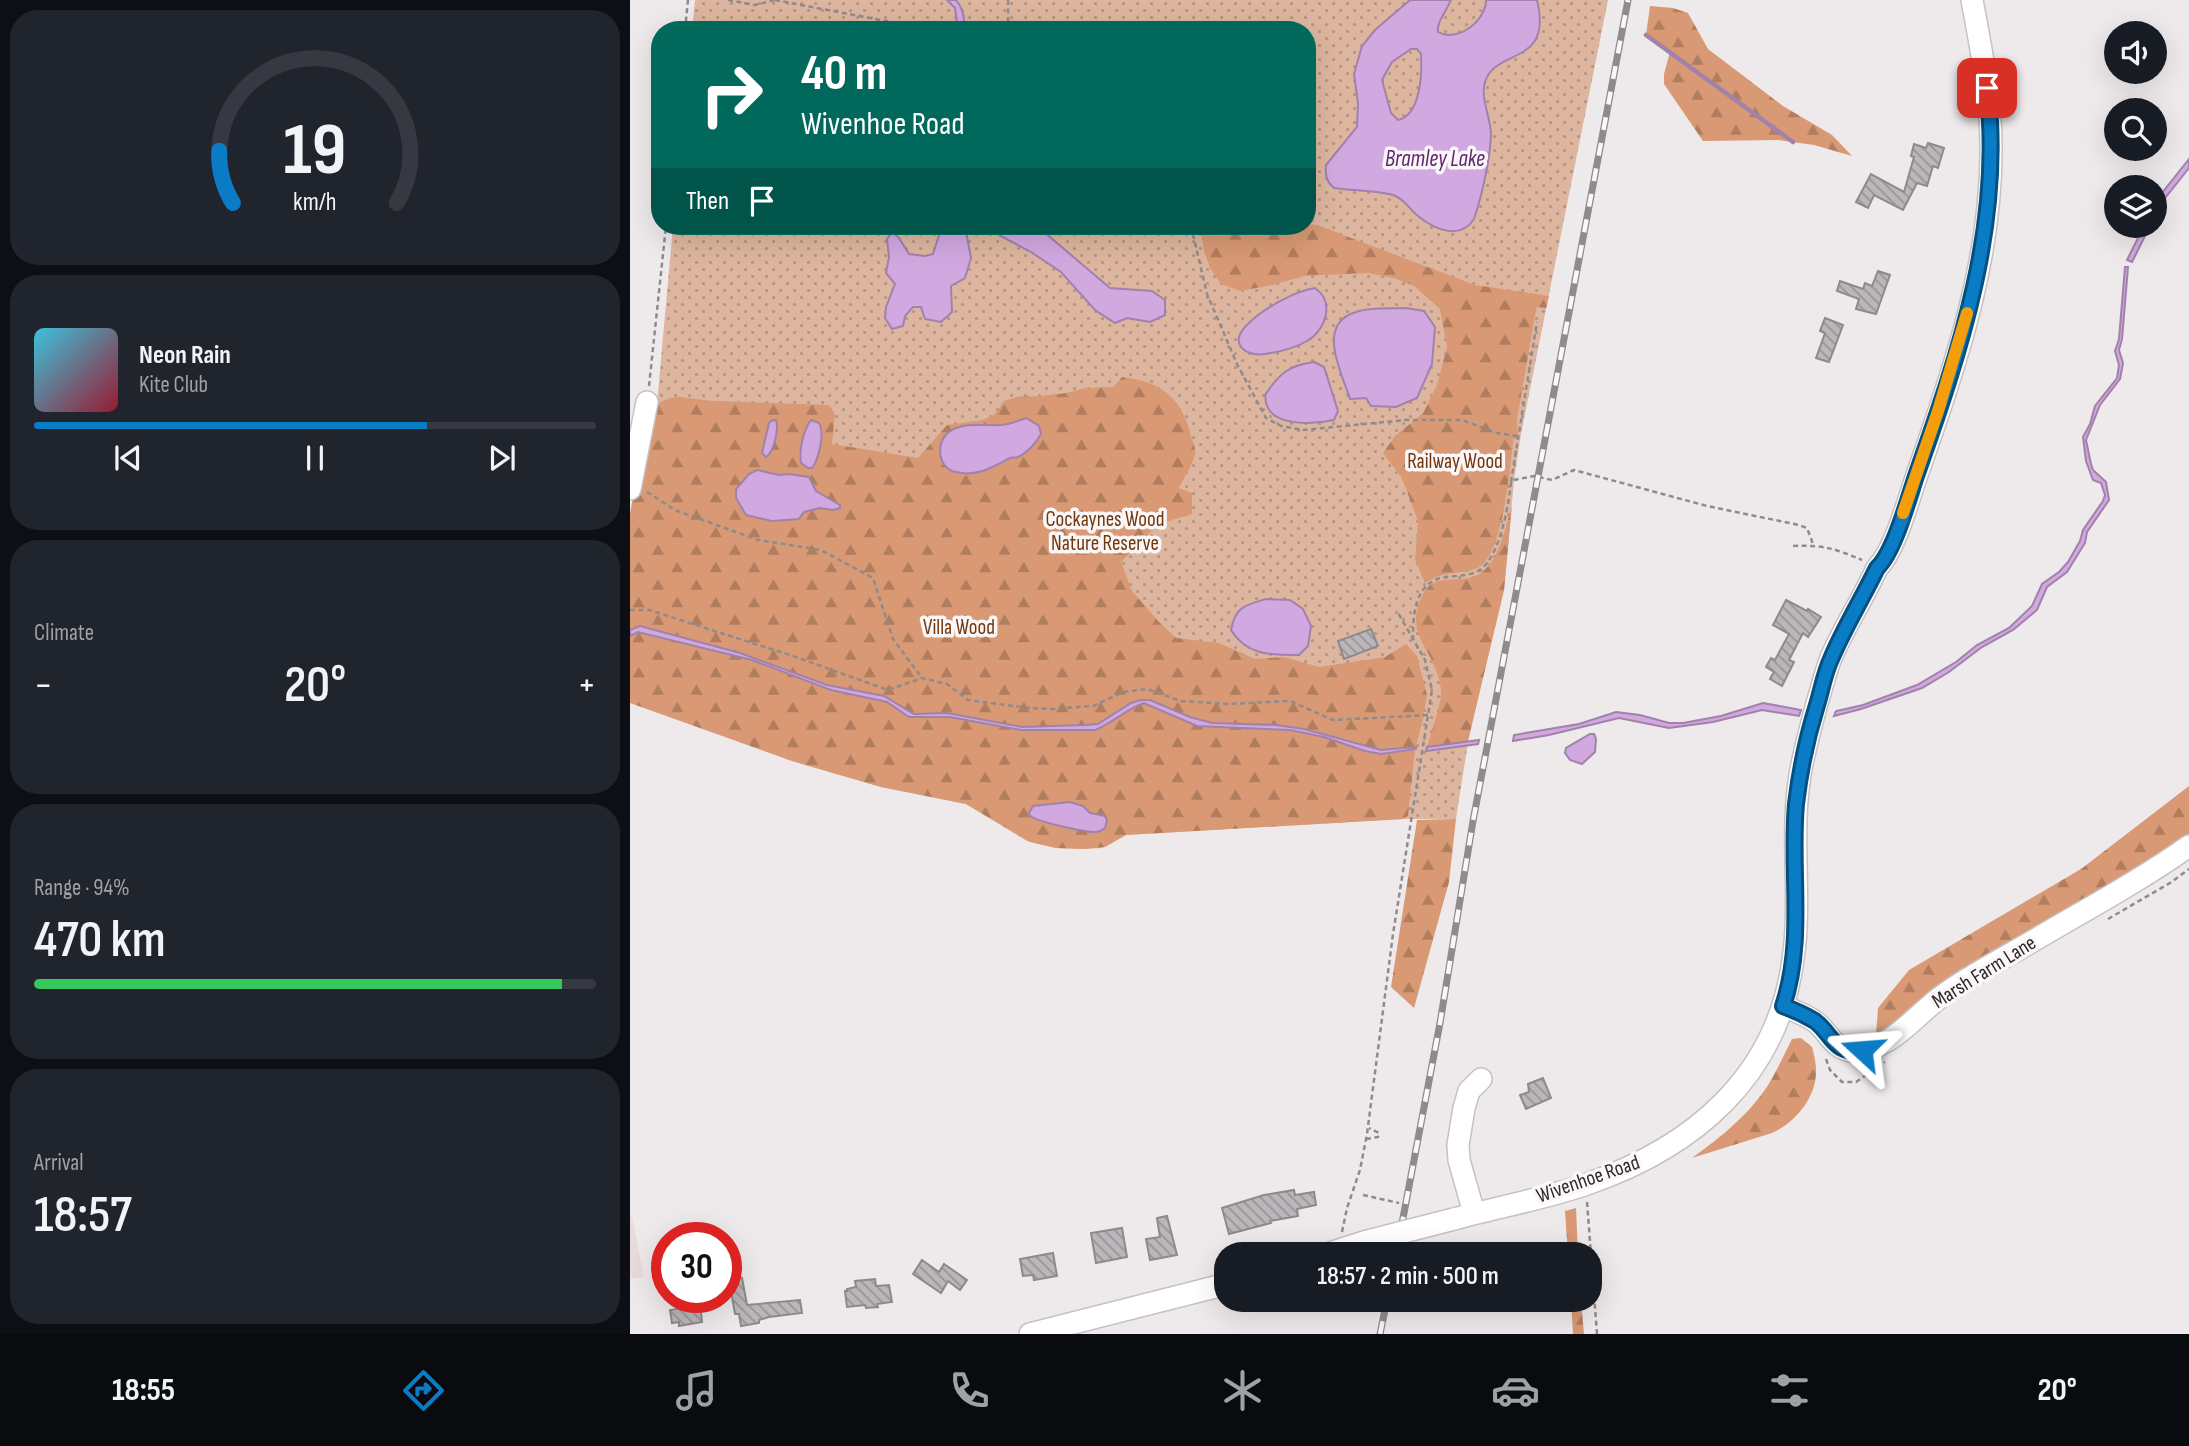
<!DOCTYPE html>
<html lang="en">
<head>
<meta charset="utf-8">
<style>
	:root { --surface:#171b24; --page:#20242c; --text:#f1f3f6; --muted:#9ea1a6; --line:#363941; --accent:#0a7bc5 }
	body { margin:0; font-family:"Sofia Sans Condensed",sans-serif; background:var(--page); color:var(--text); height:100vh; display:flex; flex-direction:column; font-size:26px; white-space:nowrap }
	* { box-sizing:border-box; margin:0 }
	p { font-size:23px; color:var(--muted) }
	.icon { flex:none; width:38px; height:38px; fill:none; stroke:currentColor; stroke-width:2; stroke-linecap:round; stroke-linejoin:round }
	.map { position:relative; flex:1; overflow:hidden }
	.panel { display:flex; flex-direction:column; gap:10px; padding:10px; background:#0d0f14; width:630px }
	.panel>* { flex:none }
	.top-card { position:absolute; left:21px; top:21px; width:665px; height:214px; border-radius:28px; box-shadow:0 7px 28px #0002; background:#00695c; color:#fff; overflow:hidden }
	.fabs { position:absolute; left:1474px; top:21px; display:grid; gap:14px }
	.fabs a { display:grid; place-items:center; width:63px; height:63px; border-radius:50%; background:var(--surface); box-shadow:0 7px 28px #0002; font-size:35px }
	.speed { position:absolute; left:21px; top:1222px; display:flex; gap:14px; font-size:35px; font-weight:700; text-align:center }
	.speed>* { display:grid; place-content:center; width:91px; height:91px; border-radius:50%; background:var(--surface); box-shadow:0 7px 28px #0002; line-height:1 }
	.speed .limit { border:10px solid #d22; background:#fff; color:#111 }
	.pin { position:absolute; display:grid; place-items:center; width:60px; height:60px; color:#fff; margin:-30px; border-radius:14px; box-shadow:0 4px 10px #0006 }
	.me { position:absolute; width:77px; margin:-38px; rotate:289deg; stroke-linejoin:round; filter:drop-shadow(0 0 5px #0008) }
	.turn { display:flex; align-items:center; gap:24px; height:147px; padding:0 35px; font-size:32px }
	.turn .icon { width:91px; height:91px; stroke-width:2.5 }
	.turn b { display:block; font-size:49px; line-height:60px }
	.then { display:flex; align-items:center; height:66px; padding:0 35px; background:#0003; gap:14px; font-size:26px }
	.big { font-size:52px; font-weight:600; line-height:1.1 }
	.panel .widget { flex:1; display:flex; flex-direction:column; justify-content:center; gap:10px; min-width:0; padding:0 24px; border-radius:28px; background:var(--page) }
	.panel .dial { align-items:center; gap:0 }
	.dial svg { height:182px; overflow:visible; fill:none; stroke:var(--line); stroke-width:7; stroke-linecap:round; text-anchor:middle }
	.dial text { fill:var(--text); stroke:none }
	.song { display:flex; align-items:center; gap:21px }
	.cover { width:84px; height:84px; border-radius:10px; background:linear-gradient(135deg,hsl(190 70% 55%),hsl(350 70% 35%)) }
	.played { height:7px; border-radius:4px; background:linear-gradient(90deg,var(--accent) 70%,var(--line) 70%) }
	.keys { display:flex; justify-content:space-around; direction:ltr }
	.heat { display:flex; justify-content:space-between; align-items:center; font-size:38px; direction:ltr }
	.charge { height:10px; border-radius:5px; background:linear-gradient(90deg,#34c759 94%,var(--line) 0) }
	.trip { position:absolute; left:584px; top:1242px; width:388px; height:70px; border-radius:28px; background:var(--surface); box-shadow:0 7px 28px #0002; font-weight:600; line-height:70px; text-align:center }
	.dock { display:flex; height:112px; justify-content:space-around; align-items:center; background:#090b0e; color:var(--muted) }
	.dock .icon { width:49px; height:49px }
	.dock .selected { color:var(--accent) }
	.dock b { font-size:32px; color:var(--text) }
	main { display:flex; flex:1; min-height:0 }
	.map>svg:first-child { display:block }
	.built { fill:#e8dbdd }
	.grass { fill:url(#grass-dots) }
	.forest { fill:url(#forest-firs) }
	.water { fill:#d2a8e1; stroke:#a082aa; stroke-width:2; fill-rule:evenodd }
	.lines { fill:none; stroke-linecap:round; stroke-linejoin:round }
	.stream { stroke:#a082aa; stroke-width:4.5 }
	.building { fill:url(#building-back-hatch); stroke:#8e8a8c; stroke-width:2 }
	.minor-casing { stroke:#c6c2c3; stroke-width:24 }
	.path { stroke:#8f8b8c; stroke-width:2.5; stroke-dasharray:5 3.5; stroke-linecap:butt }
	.minor { stroke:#fff; stroke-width:21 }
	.rail-casing { stroke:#8e8b8b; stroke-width:7 }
	.rail { stroke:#fbf6f7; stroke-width:4.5; stroke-dasharray:13; stroke-linecap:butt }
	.minor-bridge-casing { stroke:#c6c2c3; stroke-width:24; stroke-linecap:butt }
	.minor-bridge { stroke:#fff; stroke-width:21 }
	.route-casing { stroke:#065080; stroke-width:18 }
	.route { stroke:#0a7bc5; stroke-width:12 }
	.slow { stroke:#f59e0b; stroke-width:12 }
	.labels { text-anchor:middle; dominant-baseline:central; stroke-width:7; stroke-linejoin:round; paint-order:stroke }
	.park-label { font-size:21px; fill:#71370c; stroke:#fbf6f7 }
	.street-label { font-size:21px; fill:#2c2a2a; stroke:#fbf6f7 }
	.water-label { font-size:23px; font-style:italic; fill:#5c296d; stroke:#fbf6f7 }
</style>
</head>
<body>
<main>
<section class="panel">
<div class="widget dial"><svg viewBox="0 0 100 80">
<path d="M14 69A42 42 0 1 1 86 69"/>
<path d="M14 69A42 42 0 0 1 8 46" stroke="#0a7bc5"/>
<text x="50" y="56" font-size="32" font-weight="700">19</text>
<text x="50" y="72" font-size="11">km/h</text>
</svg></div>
<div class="widget">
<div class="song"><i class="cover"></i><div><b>Neon Rain</b><p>Kite Club</p></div></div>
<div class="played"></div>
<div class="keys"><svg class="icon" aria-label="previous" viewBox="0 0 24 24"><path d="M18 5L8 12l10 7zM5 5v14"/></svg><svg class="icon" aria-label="pause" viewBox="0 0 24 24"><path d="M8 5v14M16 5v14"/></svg><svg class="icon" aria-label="next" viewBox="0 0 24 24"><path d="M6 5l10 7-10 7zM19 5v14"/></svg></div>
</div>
<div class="widget"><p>Climate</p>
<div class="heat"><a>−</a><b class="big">20°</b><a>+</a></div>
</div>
<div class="widget"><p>Range · 94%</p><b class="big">470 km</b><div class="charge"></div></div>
<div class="widget"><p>Arrival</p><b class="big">18:57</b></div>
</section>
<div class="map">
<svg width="1559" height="1334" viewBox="0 0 1559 1334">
	<defs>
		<pattern id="grass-dots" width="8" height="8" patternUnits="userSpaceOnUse" patternTransform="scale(1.75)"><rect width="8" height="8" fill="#deb69f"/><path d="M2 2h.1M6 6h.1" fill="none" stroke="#b49482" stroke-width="1.8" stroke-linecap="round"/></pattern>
		<pattern id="forest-firs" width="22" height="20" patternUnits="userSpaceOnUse" patternTransform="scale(1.75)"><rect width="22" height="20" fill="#d99974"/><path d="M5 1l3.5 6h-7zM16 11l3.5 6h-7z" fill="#b07d5f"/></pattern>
		<pattern id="building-back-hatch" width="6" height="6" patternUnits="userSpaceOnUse" patternTransform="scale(1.75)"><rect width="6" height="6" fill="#bab6b9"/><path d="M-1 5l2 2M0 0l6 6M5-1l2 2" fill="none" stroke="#979497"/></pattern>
	</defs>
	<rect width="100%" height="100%" fill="#eee9ea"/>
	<polygon class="built" points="0,1217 2,1217 14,1277 0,1279"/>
	<polygon class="grass" points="65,0 978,0 891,434 884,480 874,590 839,736 826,819 773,819 496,835 472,848 454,849 426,848 397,841 336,804 251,787 162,761 0,701 0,514 15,433 27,404 43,226 677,226 677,30 62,30"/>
	<g class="forest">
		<polygon points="1020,6 1043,8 1058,13 1078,49 1153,106 1202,135 1222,156 1184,145 1148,140 1073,141 1034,84 1034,74 1040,52 1016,35"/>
		<path d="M 677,224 L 687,225 L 845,285 L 919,296 L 916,308 L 907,307 L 905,315 L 887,420 L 888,436 L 884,436 C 880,465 874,548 851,566 C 839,575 811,570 795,583 L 785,560 L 788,521 L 772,478 L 753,453 L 765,436 L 793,413 L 807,385 L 817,347 L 810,309 L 784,286 L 764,278 L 737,273 L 674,276 L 642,285 L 610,291 L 591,284 L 580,268 L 574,251 L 572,237 L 574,226 L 677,226 Z"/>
		<path d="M 492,377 C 529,381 550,396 560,432 C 561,438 566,447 565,453 C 565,461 553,480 549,488 L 562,493 L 562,514 L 529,524 L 491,562 L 502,591 L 529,622 L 546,638 L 589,643 L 625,659 L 654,657 L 689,667 L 755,657 L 776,644 L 787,656 L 797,695 L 793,719 L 785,750 L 778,816 L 773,819 L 496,835 L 475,847 L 454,849 L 426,848 L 400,842 L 336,804 L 251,787 L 162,761 L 0,703 L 0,514 L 15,433 L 27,404 L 39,398 L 50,397 L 83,401 L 199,405 L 205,414 L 202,444 L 288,458 L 317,425 L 353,420 L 365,414 L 374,401 L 387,397 L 411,396 L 436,393 L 456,388 L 483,387 Z"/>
		<path d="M 882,506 L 874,590 L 838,741 L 797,747 C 801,733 812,702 811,690 C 807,649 771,636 793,594 C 805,570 833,586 851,573 C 870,559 875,527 882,506 Z"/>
		<polygon points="1559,786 1559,835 1246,1035 1248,1008 1279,970 1451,869"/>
		<polygon points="826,819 819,882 784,1008 761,987 787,820"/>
		<path d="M 1171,1038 L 1182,1047 C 1184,1055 1186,1063 1186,1070 C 1187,1097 1165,1123 1142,1133 L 1062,1158 C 1091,1137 1121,1113 1140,1082 C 1148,1068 1155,1053 1162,1039 Z"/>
		<polygon points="946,1208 948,1255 938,1255 935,1211"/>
		<polygon points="941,1300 951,1300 954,1334 943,1334"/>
	</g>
	<g class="water">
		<path d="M 317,0 L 326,0 C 333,8 335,19 334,30 L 328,30 L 325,8 Z"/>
		<path d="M 780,0 L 821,0 C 817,10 806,23 808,32 C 827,43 856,21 856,0 L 907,0 C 923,67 866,47 855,82 C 850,98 861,118 861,135 C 860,160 852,195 844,219 C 830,241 804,229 788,216 C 779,209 775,199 763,195 C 744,190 723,191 704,188 C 696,181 695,175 696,165 L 727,127 L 728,103 L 724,74 L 732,46 L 745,30 ZM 781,49 L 787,49 L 791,54 C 792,73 791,115 768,120 L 761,113 L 752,80 L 762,62 Z"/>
		<polygon points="1559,159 1559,168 1532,202 1524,217 1524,205 1528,198"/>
		<polygon points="319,226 335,226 341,258 335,278 321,286 322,312 311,322 295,319 291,307 283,307 275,316 273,326 262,329 255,318 256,307 265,284 256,273 259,257 257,239 262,232 269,238 279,254 295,256 303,254 309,235"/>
		<polygon points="365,226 407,226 480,288 522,291 535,300 535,315 520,322 497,318 485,323 465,310 431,272 401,252 369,235"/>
		<polygon points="1514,226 1520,226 1502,262 1497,260"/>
		<polygon points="1495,267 1498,267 1492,339 1489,350 1493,363 1490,379 1470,405 1456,440 1461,464 1463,470 1476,482 1479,500 1457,532 1455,543 1437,572 1417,587 1407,610 1383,630 1352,647 1319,672 1292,688 1231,709 1204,716 1206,711 1233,705 1287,685 1326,662 1347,645 1379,628 1402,606 1412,584 1429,572 1438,562 1450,541 1453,530 1473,501 1475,495 1471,483 1463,480 1456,461 1453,437 1460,424 1465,406 1487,378 1489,365 1485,351 1489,339"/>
		<path d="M 685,288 C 705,302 696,330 677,341 C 665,348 649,352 635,354 C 617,357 599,345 615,327 C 629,311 664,291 685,288 Z"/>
		<path d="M 776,308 L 794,311 L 805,327 L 802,364 L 787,398 L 766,407 L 741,406 L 736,398 L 720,399 C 712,373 685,324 726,312 C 741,307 761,309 776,308 Z"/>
		<path d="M 684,362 L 694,367 L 708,411 L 704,420 C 686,424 645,427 637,406 C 635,402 636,398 635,395 C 649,374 659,365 684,362 Z"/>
		<path d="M 396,418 L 409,426 L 411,434 C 407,442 397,453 388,457 C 381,459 385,456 378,459 C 361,468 346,477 326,472 C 306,468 305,439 322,430 C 336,422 354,426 370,425 C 380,425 387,421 396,418 Z"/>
		<path d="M 146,420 C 149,429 144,452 136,457 L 132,453 L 139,423 L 141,421 Z"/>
		<path d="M 181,420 L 189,423 C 195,432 189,459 182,468 L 178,468 L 171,463 C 169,450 173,431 181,420 Z"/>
		<polygon points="127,470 149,475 159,474 179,477 186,491 210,505 210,508 203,510 190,508 174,512 169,519 142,521 116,515 106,498 106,489 119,474"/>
		<path d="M 636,599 L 660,600 L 673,609 L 681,626 L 678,646 L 669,655 C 642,655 617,656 601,630 C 605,607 615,605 636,599 Z"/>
		<path d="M 10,626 L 110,653 L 197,685 L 254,696 L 284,714 L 317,713 L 392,727 L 456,725 L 468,724 L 501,703 L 511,700 L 520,700 L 560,717 L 582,723 L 646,725 L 674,729 L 751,750 L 786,747 L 786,749 L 751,754 L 735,751 L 694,737 L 660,730 L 567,726 L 514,703 C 496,709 483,723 465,730 L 391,730 L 320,717 L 279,717 L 257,702 L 201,690 L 122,660 L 8,632 L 0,636 L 0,630 Z"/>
		<polygon points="1133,703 1171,710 1169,716 1132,710 1083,722 1039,728 989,718 919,735 883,741 884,735 949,724 986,712 1010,715 1039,723 1053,723 1091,716"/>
		<polygon points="960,734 964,734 966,739 965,752 952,764 940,760 935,753 936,748"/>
		<polygon points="849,740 848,744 796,751 797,747"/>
		<path d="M 440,802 L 453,806 L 460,813 L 475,816 L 477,820 L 475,828 C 470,831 471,832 465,832 C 453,832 409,822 400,816 L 399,813 L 403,806 Z"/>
	</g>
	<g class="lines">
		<polyline class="stream" points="1016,35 1163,142"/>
	</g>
	<g class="building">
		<polygon points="1298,143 1314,148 1308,168 1303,166 1297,186 1287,183 1273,210 1244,195 1238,208 1226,202 1241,174 1274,192 1284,157 1281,156 1284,144 1296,148"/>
		<polygon points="1248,271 1260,275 1246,314 1226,309 1229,299 1207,291 1210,281 1233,289 1235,283 1242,286"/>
		<polygon points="1195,318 1213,325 1199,362 1186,358 1195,333 1190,331"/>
		<polygon points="1156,600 1177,611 1178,609 1191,617 1178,637 1173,633 1159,660 1164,662 1152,686 1140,679 1144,672 1136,667 1141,658 1145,660 1159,634 1143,625"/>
		<polygon points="741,629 748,646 714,659 708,641"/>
		<polygon points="913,1078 921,1098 896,1109 890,1095 899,1092 898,1084"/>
		<polygon points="664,1190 665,1195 684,1192 686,1205 667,1209 668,1216 640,1221 641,1223 599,1234 592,1208 634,1195"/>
		<polygon points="537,1216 547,1255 520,1260 516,1239 530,1237 527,1218"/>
		<polygon points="492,1228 497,1257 466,1263 461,1233"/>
		<polygon points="423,1253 427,1276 404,1280 403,1275 393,1276 390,1259"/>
		<polygon points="292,1260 309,1272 314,1264 337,1280 330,1290 318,1281 311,1293 283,1274"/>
		<polygon points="112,1278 117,1305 170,1300 172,1313 139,1317 129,1320 129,1323 111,1326 109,1314 105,1314 99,1280"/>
		<polygon points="245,1279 246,1286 259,1285 262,1302 247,1304 248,1307 236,1308 235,1305 217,1307 215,1291 217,1291 217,1289 226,1287 225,1281"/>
		<polygon points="70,1303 72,1322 49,1326 49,1322 42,1323 40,1310 47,1309 47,1306"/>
	</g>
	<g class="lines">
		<g class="minor-casing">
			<g id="minor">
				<polyline points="0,489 17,402"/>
				<path d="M 1153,1006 C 1164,1011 1177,1015 1187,1023 C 1199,1033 1204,1050 1223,1051 C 1261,1051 1284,1016 1312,996 C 1342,974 1376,957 1408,938 C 1459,908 1511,880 1559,846"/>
				<polyline points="844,1213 829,1160 828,1145 834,1108 839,1091 851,1079"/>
				<path d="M 824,1219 C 868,1207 914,1199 957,1184 C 1064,1147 1147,1077 1163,960 C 1172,899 1160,837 1170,775 C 1174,751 1181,727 1187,703 C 1192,688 1195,673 1201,658 C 1214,627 1233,599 1247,568 C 1265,551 1279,497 1288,472 C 1325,368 1362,259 1361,147 C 1361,97 1351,49 1342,0"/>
				<polyline points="694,1255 734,1242"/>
				<polyline points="400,1334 597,1284"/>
			</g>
		</g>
		<g class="path">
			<polyline points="98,0 125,5 145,0"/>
			<polyline points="145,0 282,26 315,30"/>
			<polyline points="378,0 378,26"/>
			<polyline points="55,30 58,0"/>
			<polyline points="340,30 378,26 383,30"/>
			<polyline points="561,226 577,294 607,364 636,418 651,426 673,430 775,420 832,420 867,433 888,436"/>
			<polyline points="19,386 36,226"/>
			<polyline points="881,482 907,322"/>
			<polyline points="17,492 45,510 128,540 191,550 243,578 263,639 292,678"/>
			<path d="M 1163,546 C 1194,545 1203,548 1232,560"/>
			<polyline points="0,610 19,610 163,656 258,690 292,678 317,684 338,700 399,708 420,709 463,706 493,692 517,689 551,701 599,704 660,701 703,720 799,715"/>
			<path d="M 783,640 C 783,615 784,583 814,577 C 824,576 837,576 846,572 C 869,563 879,504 881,482 L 884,480 L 904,476 L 922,480 L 944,470 L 1077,506 L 1169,525 L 1177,528 L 1183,544"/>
			<polyline points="1478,919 1540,883 1559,869"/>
			<polyline points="1196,1059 1200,1070 1212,1082 1226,1082 1255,1062"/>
			<polyline points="736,1139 748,1137 749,1133 739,1128"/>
			<polyline points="733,1195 769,1203"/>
			<polyline points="957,1202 967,1334"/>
			<polyline points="712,1232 717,1208 730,1170 737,1134 763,934 802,690 795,660 767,611"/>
		</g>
		<use href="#minor" class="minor"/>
		<g class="rail-casing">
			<g id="rail">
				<polyline points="766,1255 810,1023 843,821 998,0"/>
				<polyline points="750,1334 757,1300"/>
			</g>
		</g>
		<use href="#rail" class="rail"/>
		<g class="minor-bridge-casing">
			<polyline id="minor-bridge" points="734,1242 824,1219"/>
		</g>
		<use href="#minor-bridge" class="minor-bridge"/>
	</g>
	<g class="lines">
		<g class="route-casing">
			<path id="route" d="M 1232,1050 C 1203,1054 1203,1035 1185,1021 C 1175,1015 1164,1010 1153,1006 C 1175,940 1160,871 1166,804 C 1170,770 1177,737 1187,705 C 1192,689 1194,674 1201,659 C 1214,628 1232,599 1247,568 C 1264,552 1278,500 1286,476 C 1330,352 1374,221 1357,88"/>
		</g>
		<use href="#route" class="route"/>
		<polyline class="slow" points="1273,513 1308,411 1337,313"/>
	</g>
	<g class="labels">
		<g class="park-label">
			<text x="825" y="461">Railway Wood</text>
			<text x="475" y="519">Cockaynes Wood<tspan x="475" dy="24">Nature Reserve</tspan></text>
			<text x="329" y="627">Villa Wood</text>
		</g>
		<g class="street-label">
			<text transform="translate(1354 972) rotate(-32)">Marsh Farm Lane</text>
			<text transform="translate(958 1179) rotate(-19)">Wivenhoe Road</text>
		</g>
		<g class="water-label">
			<text x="805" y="159">Bramley Lake</text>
		</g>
	</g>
</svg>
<div class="fabs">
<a><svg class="icon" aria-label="sound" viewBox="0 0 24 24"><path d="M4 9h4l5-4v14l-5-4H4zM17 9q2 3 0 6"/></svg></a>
<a><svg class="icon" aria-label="search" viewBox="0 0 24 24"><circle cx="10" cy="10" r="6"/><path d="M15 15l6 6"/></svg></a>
<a><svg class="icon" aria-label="layers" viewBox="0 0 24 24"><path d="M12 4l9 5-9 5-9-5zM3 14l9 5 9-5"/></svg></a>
</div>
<div class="speed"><div class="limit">30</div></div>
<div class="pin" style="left:1357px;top:88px;background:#d93025"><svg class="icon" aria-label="arrive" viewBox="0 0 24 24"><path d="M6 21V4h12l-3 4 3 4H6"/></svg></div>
<svg class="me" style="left:1232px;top:1050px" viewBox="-20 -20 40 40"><path d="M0-17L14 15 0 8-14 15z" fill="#0a7bc5" stroke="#fff" stroke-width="4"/></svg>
<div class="trip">18:57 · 2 min · 500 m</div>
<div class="top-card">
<div class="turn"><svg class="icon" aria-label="right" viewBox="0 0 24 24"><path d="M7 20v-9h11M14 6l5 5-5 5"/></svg><div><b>40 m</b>Wivenhoe Road</div></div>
<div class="then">Then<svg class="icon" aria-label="arrive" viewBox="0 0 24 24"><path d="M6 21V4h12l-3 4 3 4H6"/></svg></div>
</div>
</div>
</main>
<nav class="dock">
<b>18:55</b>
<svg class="icon selected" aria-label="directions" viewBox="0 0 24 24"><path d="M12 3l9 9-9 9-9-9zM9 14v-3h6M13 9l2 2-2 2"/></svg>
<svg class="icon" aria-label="music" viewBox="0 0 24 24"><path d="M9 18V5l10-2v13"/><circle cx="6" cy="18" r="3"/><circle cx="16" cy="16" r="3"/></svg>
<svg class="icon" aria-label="phone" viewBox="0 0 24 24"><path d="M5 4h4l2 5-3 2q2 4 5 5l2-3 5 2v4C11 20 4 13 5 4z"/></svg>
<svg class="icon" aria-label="climate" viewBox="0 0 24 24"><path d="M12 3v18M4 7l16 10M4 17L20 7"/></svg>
<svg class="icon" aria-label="car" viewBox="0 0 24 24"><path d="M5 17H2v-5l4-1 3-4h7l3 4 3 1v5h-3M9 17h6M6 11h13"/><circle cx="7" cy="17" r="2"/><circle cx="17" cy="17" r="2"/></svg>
<svg class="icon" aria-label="filters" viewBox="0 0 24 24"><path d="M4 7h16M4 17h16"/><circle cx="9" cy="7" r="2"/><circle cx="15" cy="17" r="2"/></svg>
<b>20°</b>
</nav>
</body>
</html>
